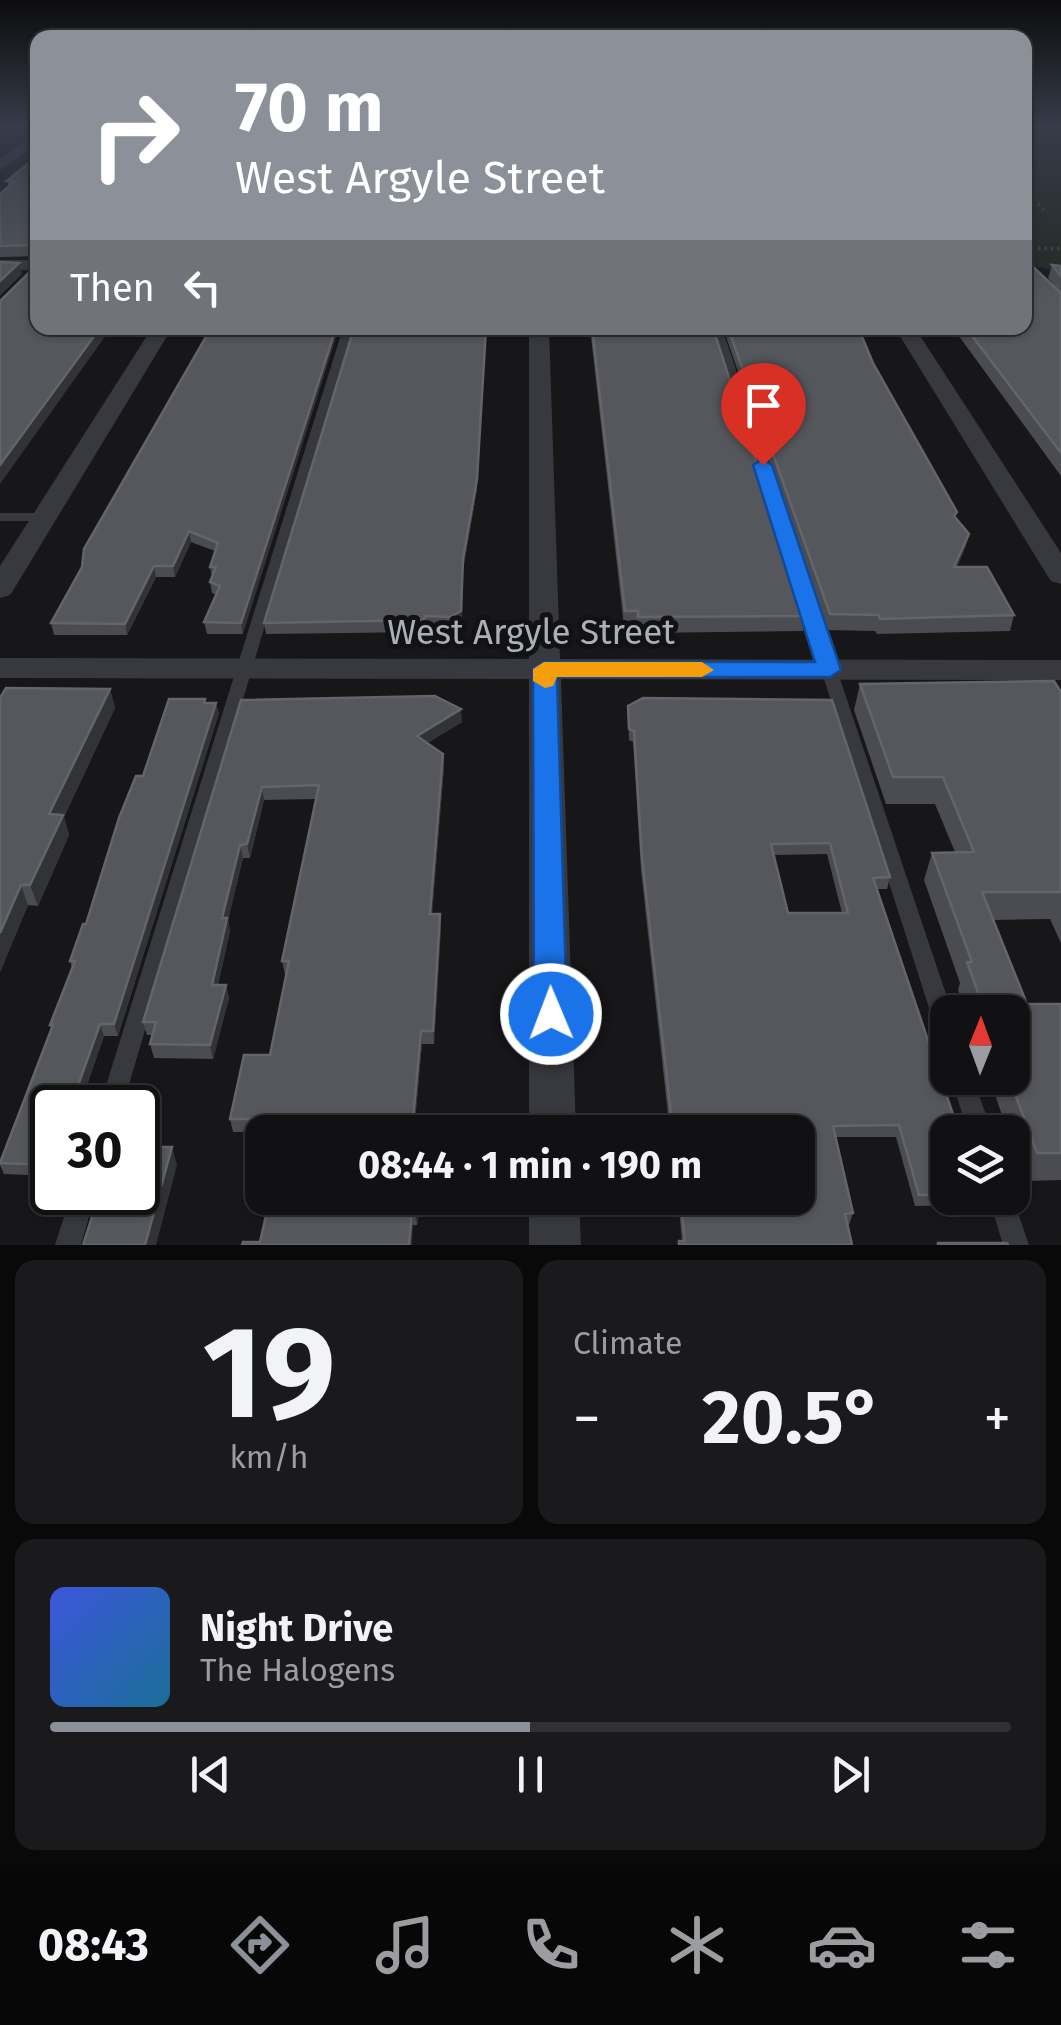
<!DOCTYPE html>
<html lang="en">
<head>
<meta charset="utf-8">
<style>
	:root { --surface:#111113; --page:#1a1a1c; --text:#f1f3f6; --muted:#9c9da0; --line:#303133; --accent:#8c9099 }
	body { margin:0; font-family:"Fira Sans",sans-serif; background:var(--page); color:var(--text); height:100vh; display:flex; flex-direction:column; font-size:38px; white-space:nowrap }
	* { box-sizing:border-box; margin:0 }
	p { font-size:32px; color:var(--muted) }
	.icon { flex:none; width:55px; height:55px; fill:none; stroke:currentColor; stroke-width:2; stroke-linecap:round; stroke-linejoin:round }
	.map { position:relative; height:1245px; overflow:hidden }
	.sheet { display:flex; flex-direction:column; gap:15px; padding:15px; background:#09090a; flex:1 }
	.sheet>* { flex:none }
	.hud { position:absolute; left:30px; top:30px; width:1002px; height:305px; border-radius:20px; box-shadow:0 2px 8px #0004,0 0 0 2px var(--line); background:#8c9099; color:#fff; overflow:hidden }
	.needle { width:65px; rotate:1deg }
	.fabs { position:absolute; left:930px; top:995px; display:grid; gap:20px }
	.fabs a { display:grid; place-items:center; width:100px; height:100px; border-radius:20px; background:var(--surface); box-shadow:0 2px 8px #0004,0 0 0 2px var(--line); font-size:50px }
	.speed { position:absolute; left:30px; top:1085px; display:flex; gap:20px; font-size:50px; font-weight:700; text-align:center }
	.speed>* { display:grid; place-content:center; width:130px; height:130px; border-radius:50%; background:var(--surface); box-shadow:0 2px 8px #0004,0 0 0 2px var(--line); line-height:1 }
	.speed .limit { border:5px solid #111; border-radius:15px; background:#fff; color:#111 }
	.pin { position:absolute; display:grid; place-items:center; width:85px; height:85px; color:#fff; margin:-102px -42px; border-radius:50% 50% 50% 0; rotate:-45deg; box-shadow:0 0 10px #0007 }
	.pin .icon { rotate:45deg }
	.me { position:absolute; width:110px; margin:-55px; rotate:359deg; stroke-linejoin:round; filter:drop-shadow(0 0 8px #0008) }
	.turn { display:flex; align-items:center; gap:35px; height:210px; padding:0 40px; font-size:45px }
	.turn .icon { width:130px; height:130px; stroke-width:2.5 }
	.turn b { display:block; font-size:70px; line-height:85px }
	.then { display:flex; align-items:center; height:95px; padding:0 40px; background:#0003; gap:20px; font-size:38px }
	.big { font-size:75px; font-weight:700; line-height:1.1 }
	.sheet .tile { flex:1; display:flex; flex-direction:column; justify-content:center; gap:15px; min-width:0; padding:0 35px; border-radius:20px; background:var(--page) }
	.sheet .dial { align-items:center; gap:0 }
	.dial b { font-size:130px; line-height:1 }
	.song { display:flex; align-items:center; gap:30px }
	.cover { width:120px; height:120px; border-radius:15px; background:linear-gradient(135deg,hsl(230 70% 55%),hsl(200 70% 35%)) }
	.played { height:10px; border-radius:5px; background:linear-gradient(90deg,var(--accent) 50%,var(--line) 50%) }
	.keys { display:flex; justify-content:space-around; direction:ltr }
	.heat { display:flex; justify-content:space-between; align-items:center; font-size:55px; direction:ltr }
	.sheet .tiles { flex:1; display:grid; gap:15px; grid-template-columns:1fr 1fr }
	.tile:last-child { grid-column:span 2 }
	.trip { position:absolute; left:245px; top:1115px; width:570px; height:100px; border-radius:20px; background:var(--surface); box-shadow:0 2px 8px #0004,0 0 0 2px var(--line); font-weight:700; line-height:100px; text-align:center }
	.tab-bar { display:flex; height:160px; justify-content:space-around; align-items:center; background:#070708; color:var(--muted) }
	.tab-bar .icon { width:70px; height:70px }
	.tab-bar .on { color:var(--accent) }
	.tab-bar b { font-size:45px; color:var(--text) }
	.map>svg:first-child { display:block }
	.green { fill:#212922 }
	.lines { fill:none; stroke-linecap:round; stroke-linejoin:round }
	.path { stroke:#3e4045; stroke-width:4; stroke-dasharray:2.5 4; stroke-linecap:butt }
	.service { fill:#38393e; fill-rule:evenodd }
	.minor { fill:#38393e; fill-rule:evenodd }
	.wall { fill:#4b4c51; fill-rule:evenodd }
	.shaded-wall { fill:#323336 }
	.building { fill:#55575c; stroke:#63656a; stroke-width:2.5; fill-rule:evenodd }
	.route { fill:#1a73e8; stroke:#114b97; stroke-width:2.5 }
	.slow { fill:#f59e0b }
	.labels { text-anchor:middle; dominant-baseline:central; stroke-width:10; stroke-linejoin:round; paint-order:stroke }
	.street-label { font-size:35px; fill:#aaafb8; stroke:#121214 }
</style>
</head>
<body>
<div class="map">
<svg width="1061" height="1245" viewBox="0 0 1061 1245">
	<rect width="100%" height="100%" fill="#171719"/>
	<polygon class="green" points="1025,126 1061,126 1061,276 1053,270 1025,265"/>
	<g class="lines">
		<g class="path">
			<polyline points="1025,203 1038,204 1044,210"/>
			<polyline points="1025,248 1061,249"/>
		</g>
		<g class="service">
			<polygon points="343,328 353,328 122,1108 99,1108"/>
			<polygon points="712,328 722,328 952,1012 948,1012 948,1042 940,1040 937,1033"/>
			<polygon points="0,513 45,513 52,517 45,521 0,521"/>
			<polygon points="951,1078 973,1078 992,1132 968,1132"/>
			<polygon points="72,1192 96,1192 81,1245 55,1245"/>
			<polygon points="1012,1196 1013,1198 1029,1245 1003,1245 989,1198"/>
		</g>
		<g class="minor">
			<polygon points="38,132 38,143 0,170 0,159"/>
			<rect x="0" y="260" width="38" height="10"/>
			<polygon points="152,328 172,328 14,589 10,595 0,598 0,566"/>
			<polygon points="529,328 549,328 560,659 1061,660 1061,680 561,679 576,1132 529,1132 529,679 0,678 0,658 529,659"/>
			<polygon points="895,328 915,328 1061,553 1061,584 1051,581 1047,575"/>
			<polygon points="529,1198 579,1198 581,1245 529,1245"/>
		</g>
	</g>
	<g class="wall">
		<polygon points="38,155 38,256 0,257 0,194 9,186 7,181"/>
		<polygon points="1052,265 1061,266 1061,293 1048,278"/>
		<polygon points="1061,293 1061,476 953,328 1025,328"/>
		<polygon points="211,328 243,634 207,634 204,622 216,595 212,593 210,582 212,577 210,567 215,551 191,542 175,577 156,577 127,635 54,635 51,623"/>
		<polygon points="590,328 713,328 806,616 803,631 637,633 637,626 624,626"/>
		<polygon points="723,328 856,328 873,363 955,517 969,534 965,548 957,567 1014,615 1010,631 877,634 875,631 827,630"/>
		<polygon points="477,489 463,570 462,622 450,628 427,628 424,632 266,634 264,623"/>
		<polygon points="860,684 1061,692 1061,943 1050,919 993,920 1027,1004 1061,1004 1061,1180 1025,1181 1012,1145 1012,1132 1008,1132 989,1078 1012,1078 1012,1012 966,1012 958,990 960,983 924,880 932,853 955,852 935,804 886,804 854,710"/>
		<polygon points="110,689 115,708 64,817 69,835 38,906 28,905 0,972 0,698"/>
		<polygon points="241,700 462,722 427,743 444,767 432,914 441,927 434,1044 422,1044 414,1132 233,1132 230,1119 270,1055 286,974 285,974 282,961 316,799 264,800 250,858 243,858 228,920 230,931 218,985 226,985 229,998 213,1059 154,1058 150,1044 153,1035 147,1035 143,1022"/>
		<polygon points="205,703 219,713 118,1036 104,1036 79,1108 52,1108 52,1176 4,1174 0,1165 0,1160 51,1030 50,1025 72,968 70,961 86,924 143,776"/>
		<path d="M 628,706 L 890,877 L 887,889 L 877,889 L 948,1132 L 948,1198 L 979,1198 L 975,1205 L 915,1206 L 896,1137 L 835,1137 L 853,1213 L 849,1225 L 848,1225 L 852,1245 L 678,1245 L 679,1241 L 682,1241 L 678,1198 L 798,1198 L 798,1132 L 670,1132 L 641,870 L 633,742 L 629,740 ZM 827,854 L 842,913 L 788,913 L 774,855 Z"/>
		<polygon points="270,1198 421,1198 417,1225 260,1242"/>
	</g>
	<g class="shaded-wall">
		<polygon points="19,263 22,274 0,296 0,281"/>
		<polygon points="100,328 111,328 0,484 0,465"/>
		<polygon points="336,328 339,328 243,634 241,623"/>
		<polygon points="486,328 477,489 463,570 462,622 450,628 450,617"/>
		<polygon points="189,531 191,542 175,577 173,566"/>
		<polygon points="969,534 965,548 951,582 954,567"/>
		<polygon points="154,566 156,577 127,635 125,624"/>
		<polygon points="110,689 115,708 64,817 69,835 38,906 30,885 49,814"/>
		<polygon points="216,703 219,713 118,1036 114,1024"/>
		<polygon points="461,709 462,722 418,749 417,736"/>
		<polygon points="443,754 444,767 431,928 430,914"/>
		<polygon points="262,787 264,800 250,858 247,844"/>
		<polygon points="240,845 243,858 228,920 230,931 215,998 212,985 222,918"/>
		<polygon points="21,885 28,905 0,972 0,933"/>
		<polygon points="440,914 441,927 434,1044 433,1031"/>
		<polygon points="226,985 229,998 213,1059 210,1045"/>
		<polygon points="100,1024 104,1036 79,1108 70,1108"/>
		<polygon points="421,1031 422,1044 414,1132 412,1132"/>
		<polygon points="172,1147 177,1165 156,1245 145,1245"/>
		<polygon points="418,1198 421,1198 417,1225 415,1212"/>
		<polygon points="412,1212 413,1225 412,1245 409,1245"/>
	</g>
	<g class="building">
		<polygon points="38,155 38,248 35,245 0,246 0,194 15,181 7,181"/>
		<polygon points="0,262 19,263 0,281"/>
		<polygon points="38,264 38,328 100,328 0,465 0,301"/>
		<polygon points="1031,265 1061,293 1061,453 966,328 1025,328 1025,266"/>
		<polygon points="1052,265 1061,266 1061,276"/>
		<polygon points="211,328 336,328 241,623 204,622 220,586 210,582 216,567 210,567 218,543 189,531 173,566 154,566 125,624 51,623 82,567 84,549"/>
		<polygon points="354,328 486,328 477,479 463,559 461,611 450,617 426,616 423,620 264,623"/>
		<polygon points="592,328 713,328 806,616 638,617 638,611 625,611"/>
		<polygon points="728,328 856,328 863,339 873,363 957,512 954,516 969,534 954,567 987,567 1014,615 880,619 879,615 830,614"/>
		<polygon points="1054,681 1061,692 1061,892 982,892 1027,1004 1061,1004 1061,1153 1037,1153 1009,1078 1012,1078 1012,1012 985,1012 967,962 972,962 932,853 974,852 943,777 893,777 860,684"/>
		<polygon points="6,688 110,689 49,814 63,815 30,885 21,885 0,933 0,698"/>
		<polygon points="435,696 461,709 417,736 443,754 430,914 440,914 433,1031 421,1031 412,1132 284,1132 287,1119 230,1119 244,1055 270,1055 289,961 282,961 319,785 262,787 247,844 240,845 222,918 227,918 212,985 226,985 210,1045 150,1044 156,1022 143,1022 241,700"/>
		<path d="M 643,698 L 832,700 L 890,877 L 873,878 L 959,1132 L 948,1132 L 948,1195 L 919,1195 L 899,1125 L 833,1126 L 853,1213 L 845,1214 L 852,1245 L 679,1245 L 679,1241 L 685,1241 L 680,1198 L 798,1198 L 798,1132 L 673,1132 L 642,858 L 634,731 L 629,729 L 628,706 ZM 830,843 L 848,913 L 788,913 L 771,844 Z"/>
		<polygon points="169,699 205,699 204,703 216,703 114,1024 100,1024 70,1108 52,1108 52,1158 50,1165 0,1163 53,1025 50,1025 75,961 70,961 83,924 86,924 119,818 136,776 143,776"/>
		<polygon points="138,1147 172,1147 145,1245 83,1245 100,1192 138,1192"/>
		<polygon points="270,1198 418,1198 415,1212 412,1212 409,1245 242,1245 243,1242 260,1242"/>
		<polygon points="938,1243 1007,1243 1008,1245 938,1245"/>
	</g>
	<linearGradient id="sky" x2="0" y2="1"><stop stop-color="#0d0d0e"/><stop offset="0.42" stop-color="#363c49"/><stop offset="1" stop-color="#363c49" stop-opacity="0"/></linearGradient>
	<rect width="1061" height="300" fill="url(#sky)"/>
	<polygon class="route" points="763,459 772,465 841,670 830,677 557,677 567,1014 562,1024 551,1028 539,1024 534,1014 533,669 544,662 815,662 753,465"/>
	<polygon class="slow" points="544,662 702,662 714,670 702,677 557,677 553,686 545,688 533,681 533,669"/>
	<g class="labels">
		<g class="street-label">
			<text x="531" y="632">West Argyle Street</text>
		</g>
	</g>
</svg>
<div class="fabs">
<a><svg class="needle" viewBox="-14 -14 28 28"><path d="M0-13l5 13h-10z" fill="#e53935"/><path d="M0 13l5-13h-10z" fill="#9c9da0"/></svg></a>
<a><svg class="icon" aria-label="layers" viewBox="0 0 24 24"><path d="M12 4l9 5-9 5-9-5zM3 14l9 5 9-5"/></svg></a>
</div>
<div class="speed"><div class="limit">30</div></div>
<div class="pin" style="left:763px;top:465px;background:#d93025"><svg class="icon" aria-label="arrive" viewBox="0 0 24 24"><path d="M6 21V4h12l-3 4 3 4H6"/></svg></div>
<svg class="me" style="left:551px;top:1014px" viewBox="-20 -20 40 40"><circle r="17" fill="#1a73e8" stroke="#fff" stroke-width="3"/><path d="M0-11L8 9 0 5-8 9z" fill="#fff"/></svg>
<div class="trip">08:44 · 1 min · 190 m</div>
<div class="hud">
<div class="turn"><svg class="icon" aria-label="right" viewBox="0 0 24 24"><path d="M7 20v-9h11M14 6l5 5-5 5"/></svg><div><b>70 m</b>West Argyle Street</div></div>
<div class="then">Then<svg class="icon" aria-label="left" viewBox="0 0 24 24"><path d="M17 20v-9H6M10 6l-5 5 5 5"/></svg></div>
</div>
</div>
<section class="sheet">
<div class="tiles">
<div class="tile dial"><b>19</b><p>km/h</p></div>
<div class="tile"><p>Climate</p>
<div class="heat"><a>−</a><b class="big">20.5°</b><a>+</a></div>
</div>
<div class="tile">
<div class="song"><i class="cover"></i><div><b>Night Drive</b><p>The Halogens</p></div></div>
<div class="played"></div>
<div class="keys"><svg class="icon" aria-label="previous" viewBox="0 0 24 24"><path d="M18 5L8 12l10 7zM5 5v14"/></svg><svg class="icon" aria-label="pause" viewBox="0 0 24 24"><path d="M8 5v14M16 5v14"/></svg><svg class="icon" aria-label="next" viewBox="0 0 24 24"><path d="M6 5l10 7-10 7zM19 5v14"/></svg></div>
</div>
</div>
</section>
<nav class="tab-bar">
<b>08:43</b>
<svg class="icon on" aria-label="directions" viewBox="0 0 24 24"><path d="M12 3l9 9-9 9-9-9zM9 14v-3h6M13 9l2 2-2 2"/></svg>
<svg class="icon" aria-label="music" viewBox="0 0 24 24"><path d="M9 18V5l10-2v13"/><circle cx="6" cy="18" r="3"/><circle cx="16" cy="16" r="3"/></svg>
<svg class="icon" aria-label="phone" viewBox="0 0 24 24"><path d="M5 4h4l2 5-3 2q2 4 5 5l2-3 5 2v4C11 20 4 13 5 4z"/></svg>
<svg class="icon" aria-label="climate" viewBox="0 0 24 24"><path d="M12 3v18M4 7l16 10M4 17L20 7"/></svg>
<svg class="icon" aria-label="car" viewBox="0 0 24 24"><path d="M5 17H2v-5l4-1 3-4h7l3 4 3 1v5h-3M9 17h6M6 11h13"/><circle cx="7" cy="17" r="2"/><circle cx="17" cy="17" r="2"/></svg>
<svg class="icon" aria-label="filters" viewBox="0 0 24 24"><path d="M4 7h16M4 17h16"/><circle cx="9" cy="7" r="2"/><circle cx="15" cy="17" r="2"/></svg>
</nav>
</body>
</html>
